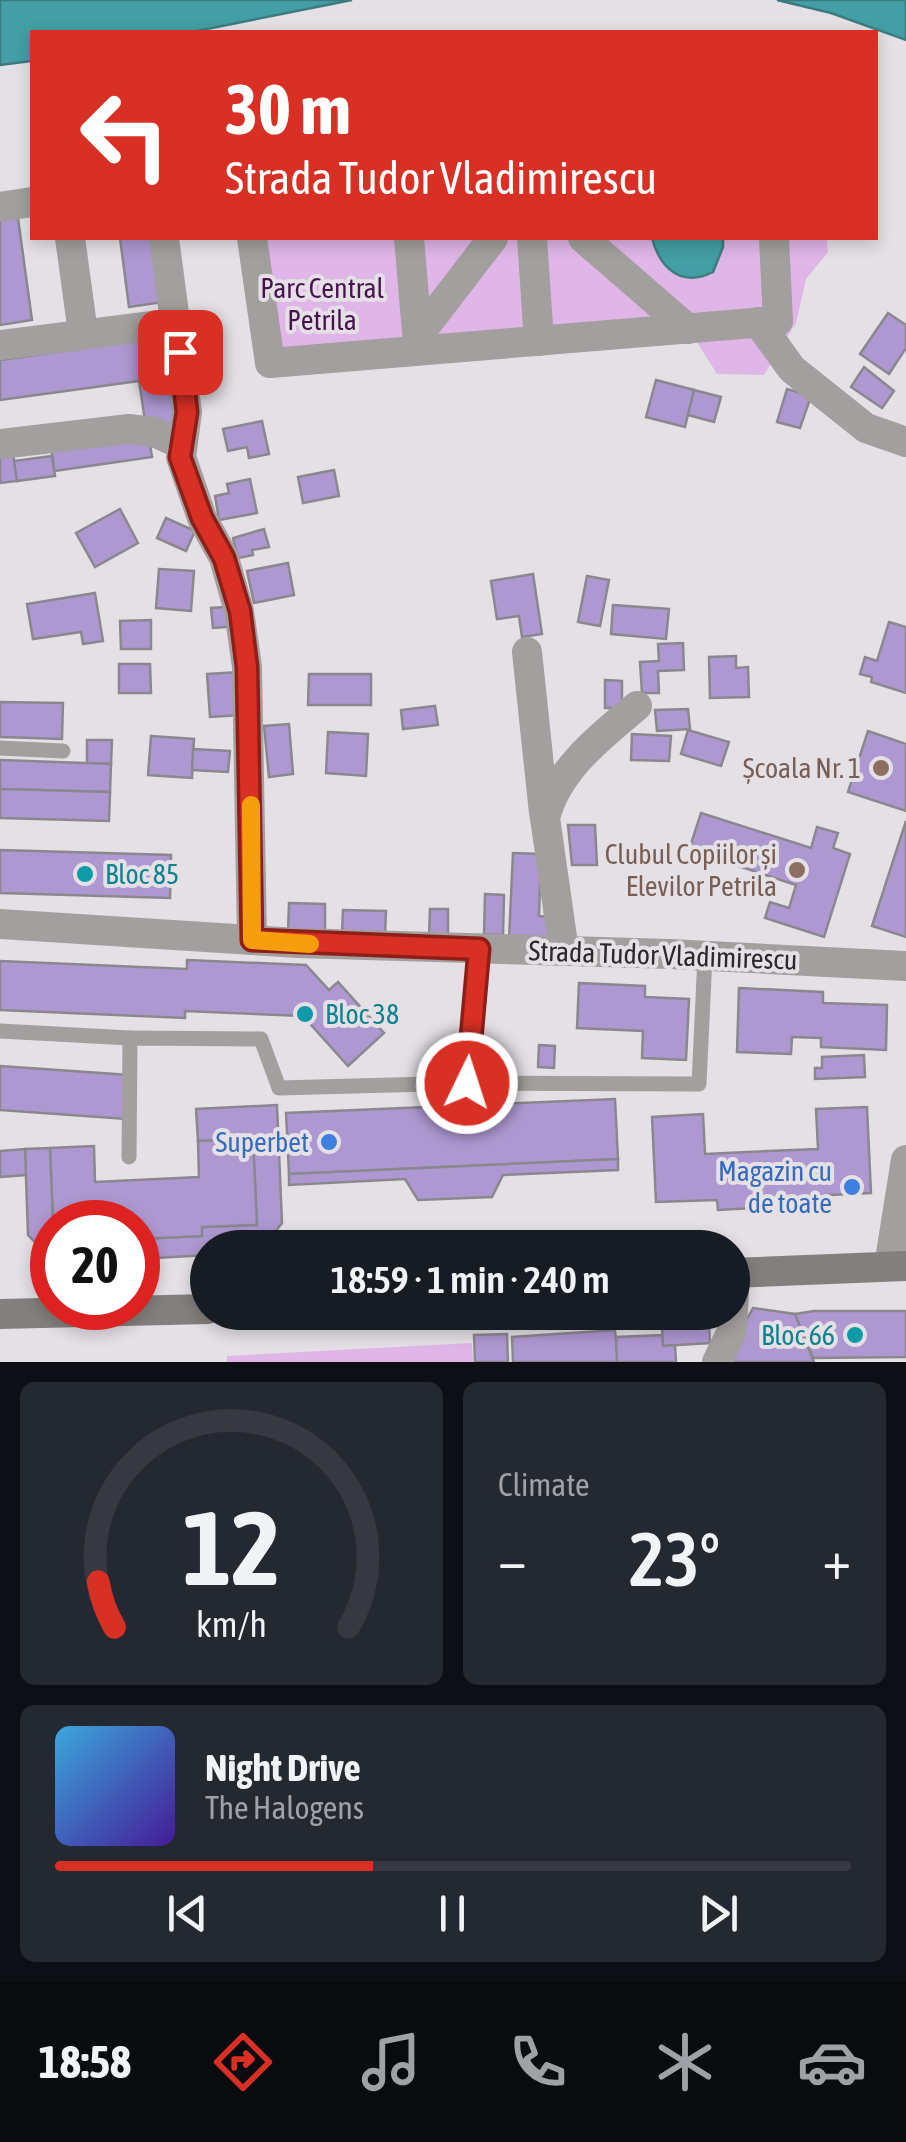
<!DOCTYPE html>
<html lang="en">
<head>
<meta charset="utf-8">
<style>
	:root { --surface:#171b24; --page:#242831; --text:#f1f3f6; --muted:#9ea1a6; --line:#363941; --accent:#d93025 }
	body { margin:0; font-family:"Asap Condensed",sans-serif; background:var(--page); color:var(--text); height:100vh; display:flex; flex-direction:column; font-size:38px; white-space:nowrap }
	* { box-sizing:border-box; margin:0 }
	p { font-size:32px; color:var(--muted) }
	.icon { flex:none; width:55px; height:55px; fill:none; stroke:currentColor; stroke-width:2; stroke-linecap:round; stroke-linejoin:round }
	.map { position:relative; height:1362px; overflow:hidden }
	.panel { display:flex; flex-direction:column; gap:20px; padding:20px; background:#0d0f14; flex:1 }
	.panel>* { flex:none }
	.guide { position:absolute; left:30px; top:30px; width:848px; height:210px; border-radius:0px; box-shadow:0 5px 15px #0003; background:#d93025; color:#fff; overflow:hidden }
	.speed { position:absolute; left:30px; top:1200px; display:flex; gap:20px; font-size:50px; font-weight:700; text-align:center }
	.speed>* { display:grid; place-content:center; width:130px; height:130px; border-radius:50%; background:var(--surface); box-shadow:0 5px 15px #0003; line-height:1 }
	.speed .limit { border:15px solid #d22; background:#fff; color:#111 }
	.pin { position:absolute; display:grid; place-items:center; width:85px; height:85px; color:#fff; margin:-42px; border-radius:20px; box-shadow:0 5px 15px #0006 }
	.me { position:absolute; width:110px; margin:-55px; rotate:4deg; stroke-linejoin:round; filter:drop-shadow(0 0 8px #0008) }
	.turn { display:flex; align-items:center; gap:35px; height:210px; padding:0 30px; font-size:45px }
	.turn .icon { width:130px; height:130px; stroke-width:2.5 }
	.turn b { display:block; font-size:70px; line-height:85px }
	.big { font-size:75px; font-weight:600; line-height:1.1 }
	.panel .card { flex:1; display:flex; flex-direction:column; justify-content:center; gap:15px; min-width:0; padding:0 35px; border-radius:15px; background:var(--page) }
	.panel .dial { align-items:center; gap:0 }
	.dial svg { height:260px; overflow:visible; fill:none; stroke:var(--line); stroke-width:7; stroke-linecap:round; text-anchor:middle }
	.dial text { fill:var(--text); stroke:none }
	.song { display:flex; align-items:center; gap:30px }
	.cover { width:120px; height:120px; border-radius:15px; background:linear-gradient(135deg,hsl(200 70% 55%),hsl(260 70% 35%)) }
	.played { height:10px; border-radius:5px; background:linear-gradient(90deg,var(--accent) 40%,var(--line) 40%) }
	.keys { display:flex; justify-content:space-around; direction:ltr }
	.heat { display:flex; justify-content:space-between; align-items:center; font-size:55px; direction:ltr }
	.panel .tiles { flex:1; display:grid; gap:20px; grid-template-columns:1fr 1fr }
	.card:last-child { grid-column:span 2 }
	.trip { position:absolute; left:190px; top:1230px; width:560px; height:100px; border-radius:50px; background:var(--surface); box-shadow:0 5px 15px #0003; font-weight:600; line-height:100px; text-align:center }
	.tab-bar { display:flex; height:160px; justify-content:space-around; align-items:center; background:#090b0e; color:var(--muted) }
	.tab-bar .icon { width:70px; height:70px }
	.tab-bar .active { color:var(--accent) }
	.tab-bar b { font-size:45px; color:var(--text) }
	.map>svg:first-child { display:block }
	.green { fill:#e0b5e7 }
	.water { fill:#439fa5; stroke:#3c7c80; stroke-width:2.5 }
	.building { fill:#ae98d2; stroke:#8a888e; stroke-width:2.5 }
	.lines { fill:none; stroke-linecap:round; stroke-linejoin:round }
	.lane { stroke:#a29f9e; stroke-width:15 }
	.street { stroke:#a29f9e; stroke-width:30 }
	.secondary { stroke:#837f7d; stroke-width:30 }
	.route-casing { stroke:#8d1f18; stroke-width:25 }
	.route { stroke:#d93025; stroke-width:18 }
	.slow { stroke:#f59e0b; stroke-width:18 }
	.education-dot { fill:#8d6e63; stroke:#e5e0e6; stroke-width:4 }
	.culture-dot { fill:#0f9aa8; stroke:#e5e0e6; stroke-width:4 }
	.shop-dot { fill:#3f7fe0; stroke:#e5e0e6; stroke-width:4 }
	.labels { text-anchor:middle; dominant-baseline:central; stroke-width:8; stroke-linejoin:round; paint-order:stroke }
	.park-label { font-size:28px; fill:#491351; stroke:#e5e0e6 }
	.education-label { font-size:28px; fill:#785e54; stroke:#e5e0e6; text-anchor:end }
	.culture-label { font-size:28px; fill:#0d838f; stroke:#e5e0e6; text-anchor:start }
	.street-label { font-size:28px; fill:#2a292b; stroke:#e5e0e6 }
	.shop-label { font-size:28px; fill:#366cbe; stroke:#e5e0e6; text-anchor:end }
</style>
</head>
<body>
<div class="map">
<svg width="906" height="1362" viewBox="0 0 906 1362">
	<rect width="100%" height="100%" fill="#e5e0e6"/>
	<g class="green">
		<polygon points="242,238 827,238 828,252 806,279 796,323 764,375 717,374 693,336 264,375"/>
		<polygon points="472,1343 473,1362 227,1362 227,1356"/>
	</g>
	<g class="water">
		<polygon points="0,0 352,0 192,32 32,32 32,61 0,65"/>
		<polygon points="777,0 906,0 906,40 831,13"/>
		<path d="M 652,238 L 723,238 L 723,247 L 713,272 C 681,288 660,268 652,238 Z"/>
	</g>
	<g class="building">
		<polygon points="18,218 32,320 0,325 0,220"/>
		<polygon points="120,238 154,238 163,302 129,307"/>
		<polygon points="888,313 906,325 906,348 889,374 860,354"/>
		<polygon points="170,336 182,422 146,427 139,381 0,400 0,360"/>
		<polygon points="864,367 894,391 882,408 851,387"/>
		<polygon points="656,380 694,390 685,427 646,417"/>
		<polygon points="787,389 811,396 800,428 777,422"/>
		<polygon points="694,390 721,397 714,422 688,415"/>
		<polygon points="262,421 269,454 249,458 247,447 228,451 223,429"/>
		<polygon points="148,433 152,457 54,471 51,446"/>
		<polygon points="13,452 17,481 0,483 0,454"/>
		<polygon points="52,456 55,476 17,481 14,461"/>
		<polygon points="334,470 339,496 303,503 298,477"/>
		<polygon points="250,479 257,513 219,520 215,496 229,493 227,484"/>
		<polygon points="120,509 138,543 95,567 76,533"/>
		<polygon points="166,518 195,531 186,551 157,538"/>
		<polygon points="264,529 269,547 252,550 253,555 238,558 233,538"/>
		<polygon points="288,563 294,595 254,603 247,571"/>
		<polygon points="159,569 194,571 191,611 156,608"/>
		<polygon points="533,574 542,634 522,637 519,616 497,619 491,581"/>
		<polygon points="587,576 609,580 600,626 578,622"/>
		<polygon points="95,593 103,641 83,644 81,632 33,639 27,604"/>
		<polygon points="613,605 669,609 666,639 611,634"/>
		<polygon points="237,606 239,626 213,628 211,608"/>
		<polygon points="151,620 151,649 121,649 120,621"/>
		<polygon points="889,622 906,627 906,693 871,682 872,677 860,674 865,657 877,661"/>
		<polygon points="683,643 684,670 658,671 659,693 642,693 640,662 659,661 658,644"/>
		<polygon points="736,656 736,668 748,667 749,697 710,698 709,657"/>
		<polygon points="119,664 150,664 151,693 119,693"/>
		<polygon points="240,672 242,715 210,717 207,674"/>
		<polygon points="309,674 371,674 371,705 308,705"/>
		<polygon points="605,680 622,681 622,708 605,708"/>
		<polygon points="0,702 63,703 62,739 0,737"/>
		<polygon points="435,706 438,725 403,729 401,710"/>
		<polygon points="688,709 690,729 657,731 655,710"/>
		<polygon points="289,724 293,774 269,777 264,726"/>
		<polygon points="688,730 729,742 721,766 681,754"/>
		<polygon points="868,731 906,744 906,811 848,792"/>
		<polygon points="328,732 368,734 366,776 326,773"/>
		<polygon points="632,734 671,736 669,761 631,760"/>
		<polygon points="151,736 194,739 192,778 148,775"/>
		<polygon points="87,740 112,740 111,764 87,763"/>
		<polygon points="193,749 230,751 228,772 192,770"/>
		<polygon points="0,760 111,764 110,792 0,789"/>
		<polygon points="0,789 110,792 109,821 0,818"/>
		<polygon points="701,813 811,848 817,827 838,833 833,848 850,854 824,937 765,918 770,902 789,908 796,885 689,850"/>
		<polygon points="906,821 906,937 872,926"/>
		<polygon points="568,825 595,825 597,865 572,865"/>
		<polygon points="0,850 171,855 170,898 0,893"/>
		<polygon points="513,853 541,854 539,916 555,917 555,941 509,939"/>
		<polygon points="485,894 504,895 503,935 484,934"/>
		<polygon points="289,903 325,904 325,934 288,933"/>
		<polygon points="430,909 448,909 448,937 429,937"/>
		<polygon points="343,910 386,911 385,936 342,934"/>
		<polygon points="187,960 306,965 329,990 338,982 384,1033 348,1066 303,1016 185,1011 185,1018 0,1010 0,961 187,969"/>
		<polygon points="579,983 645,986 645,997 689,999 686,1060 642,1058 643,1031 577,1028"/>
		<polygon points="739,988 823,992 823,1003 887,1005 886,1050 821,1047 821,1038 792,1037 791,1054 737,1052"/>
		<polygon points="539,1045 555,1046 554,1068 538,1067"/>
		<polygon points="864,1055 865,1077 815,1079 815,1068 822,1068 822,1057"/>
		<polygon points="0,1066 129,1075 126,1119 0,1110"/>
		<polygon points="615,1099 618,1159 289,1174 286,1113"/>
		<polygon points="277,1105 282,1223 263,1248 208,1248 208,1255 138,1259 138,1239 202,1236 202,1227 257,1225 253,1139 198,1141 196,1109"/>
		<polygon points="867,1107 871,1193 810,1196 810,1205 771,1207 718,1210 717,1200 656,1202 652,1117 703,1114 705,1154 768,1151 818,1149 816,1109"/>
		<polygon points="253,1139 257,1225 202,1227 202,1236 138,1239 138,1222 53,1222 50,1148 94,1146 95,1182 199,1177 198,1141"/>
		<polygon points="50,1148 53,1222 52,1260 28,1235 25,1149"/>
		<polygon points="25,1149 26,1175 0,1177 0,1151"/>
		<polygon points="618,1159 618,1170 503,1175 492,1197 418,1200 405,1179 289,1185 289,1174"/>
		<polygon points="753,1308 795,1314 814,1362 724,1362"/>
		<polygon points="814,1311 906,1311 906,1357 813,1358 795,1314"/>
		<polygon points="709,1324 710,1343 663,1346 662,1327"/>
		<polygon points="615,1330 618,1362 513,1362 512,1337"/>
		<polygon points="507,1334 508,1362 475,1362 474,1335"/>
		<polygon points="662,1335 663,1346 675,1345 676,1362 617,1362 616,1337"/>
	</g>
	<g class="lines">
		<g class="lane">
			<polyline points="0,748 63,751"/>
			<polyline points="0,1031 130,1038"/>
			<polyline points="467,1083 699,1084 705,956"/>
			<polyline points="129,1157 130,1038 261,1039 279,1088 467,1083 479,949"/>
		</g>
		<g class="street">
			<polyline points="0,207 32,202"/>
			<polyline points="70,238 83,333"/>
			<polyline points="164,238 187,412 181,457 202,518 224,558 239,611 247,667 252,940"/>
			<polyline points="252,238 270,363 778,321 774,238"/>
			<polyline points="409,238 418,344"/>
			<polyline points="532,238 539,341"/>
			<polyline points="583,238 688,329"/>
			<polyline points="758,322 792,369 866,428 906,442"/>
			<polyline points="417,337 493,238"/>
			<polyline points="0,345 176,323"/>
			<polyline points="0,444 129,429 154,432 182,445"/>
			<polyline points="527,652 544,813"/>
			<polyline points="0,924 298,943 670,954 906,966"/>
			<path d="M 564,951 L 545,818 C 557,770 600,737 637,706"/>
			<polyline points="889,1266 906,1160"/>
			<polyline points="717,1362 732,1331 735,1273"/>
		</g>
		<g class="secondary">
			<polyline points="732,1273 906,1266"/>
			<polyline points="0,1314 208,1309"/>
		</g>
	</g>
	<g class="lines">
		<g class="route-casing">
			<polyline id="route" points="180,352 187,412 180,457 202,518 224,558 240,611 247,667 252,940 479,949 467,1083"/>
		</g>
		<use href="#route" class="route"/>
		<polyline class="slow" points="251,805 252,940 310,944"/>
	</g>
	<g class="education-dot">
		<circle cx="881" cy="768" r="10"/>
		<circle cx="797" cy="870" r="10"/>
	</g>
	<g class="culture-dot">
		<circle cx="85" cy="874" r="10"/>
		<circle cx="305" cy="1014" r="10"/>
		<circle cx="855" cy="1335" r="10"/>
	</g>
	<g class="shop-dot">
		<circle cx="329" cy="1142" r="10"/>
		<circle cx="852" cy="1187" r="10"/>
	</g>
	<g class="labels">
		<g class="park-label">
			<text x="322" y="288">Parc Central<tspan x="322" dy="32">Petrila</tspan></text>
		</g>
		<g class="education-label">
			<text x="861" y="768">Școala Nr. 1</text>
			<text x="777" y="854">Clubul Copiilor și<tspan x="777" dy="32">Elevilor Petrila</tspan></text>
		</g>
		<g class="culture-label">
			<text x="105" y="874">Bloc 85</text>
			<text x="325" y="1014">Bloc 38</text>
			<text x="835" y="1335" text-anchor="end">Bloc 66</text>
		</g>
		<g class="street-label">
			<text transform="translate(663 955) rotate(2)">Strada Tudor Vladimirescu</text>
		</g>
		<g class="shop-label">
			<text x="309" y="1142">Superbet</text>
			<text x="832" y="1171">Magazin cu<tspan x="832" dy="32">de toate</tspan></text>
		</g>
	</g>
</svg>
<div class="speed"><div class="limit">20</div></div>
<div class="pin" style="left:180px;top:352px;background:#d93025"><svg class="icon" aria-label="arrive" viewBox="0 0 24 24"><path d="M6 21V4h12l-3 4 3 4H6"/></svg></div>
<svg class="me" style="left:467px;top:1083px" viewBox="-20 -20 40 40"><circle r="17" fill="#d93025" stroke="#fff" stroke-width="3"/><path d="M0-11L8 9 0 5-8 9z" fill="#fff"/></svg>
<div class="trip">18:59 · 1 min · 240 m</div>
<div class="guide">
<div class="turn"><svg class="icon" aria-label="left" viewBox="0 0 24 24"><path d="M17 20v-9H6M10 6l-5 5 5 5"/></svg><div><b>30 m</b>Strada Tudor Vladimirescu</div></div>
</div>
</div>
<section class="panel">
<div class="tiles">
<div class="card dial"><svg viewBox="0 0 100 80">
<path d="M14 69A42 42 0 1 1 86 69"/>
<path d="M14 69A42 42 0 0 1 9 55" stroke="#d93025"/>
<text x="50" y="56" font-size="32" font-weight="700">12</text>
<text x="50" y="72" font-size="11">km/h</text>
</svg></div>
<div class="card"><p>Climate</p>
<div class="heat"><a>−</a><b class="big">23°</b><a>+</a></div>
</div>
<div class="card">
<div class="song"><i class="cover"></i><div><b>Night Drive</b><p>The Halogens</p></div></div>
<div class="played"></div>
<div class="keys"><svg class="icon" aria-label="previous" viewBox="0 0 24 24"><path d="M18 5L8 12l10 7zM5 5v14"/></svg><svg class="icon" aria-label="pause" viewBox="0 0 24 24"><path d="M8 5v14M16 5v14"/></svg><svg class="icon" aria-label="next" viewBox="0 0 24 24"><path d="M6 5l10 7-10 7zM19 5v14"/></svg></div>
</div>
</div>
</section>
<nav class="tab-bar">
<b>18:58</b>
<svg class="icon active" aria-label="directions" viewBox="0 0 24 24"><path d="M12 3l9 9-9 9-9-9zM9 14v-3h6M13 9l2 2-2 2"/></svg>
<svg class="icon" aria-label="music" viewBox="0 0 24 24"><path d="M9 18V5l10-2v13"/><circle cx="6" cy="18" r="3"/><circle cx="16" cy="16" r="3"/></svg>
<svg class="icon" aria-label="phone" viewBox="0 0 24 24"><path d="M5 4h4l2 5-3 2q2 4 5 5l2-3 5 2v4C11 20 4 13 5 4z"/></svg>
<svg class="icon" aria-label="climate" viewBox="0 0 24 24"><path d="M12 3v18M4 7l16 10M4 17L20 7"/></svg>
<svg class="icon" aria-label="car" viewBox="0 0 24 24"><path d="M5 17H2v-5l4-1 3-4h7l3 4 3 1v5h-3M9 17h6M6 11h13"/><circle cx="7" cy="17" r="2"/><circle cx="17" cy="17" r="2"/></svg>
</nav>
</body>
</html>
